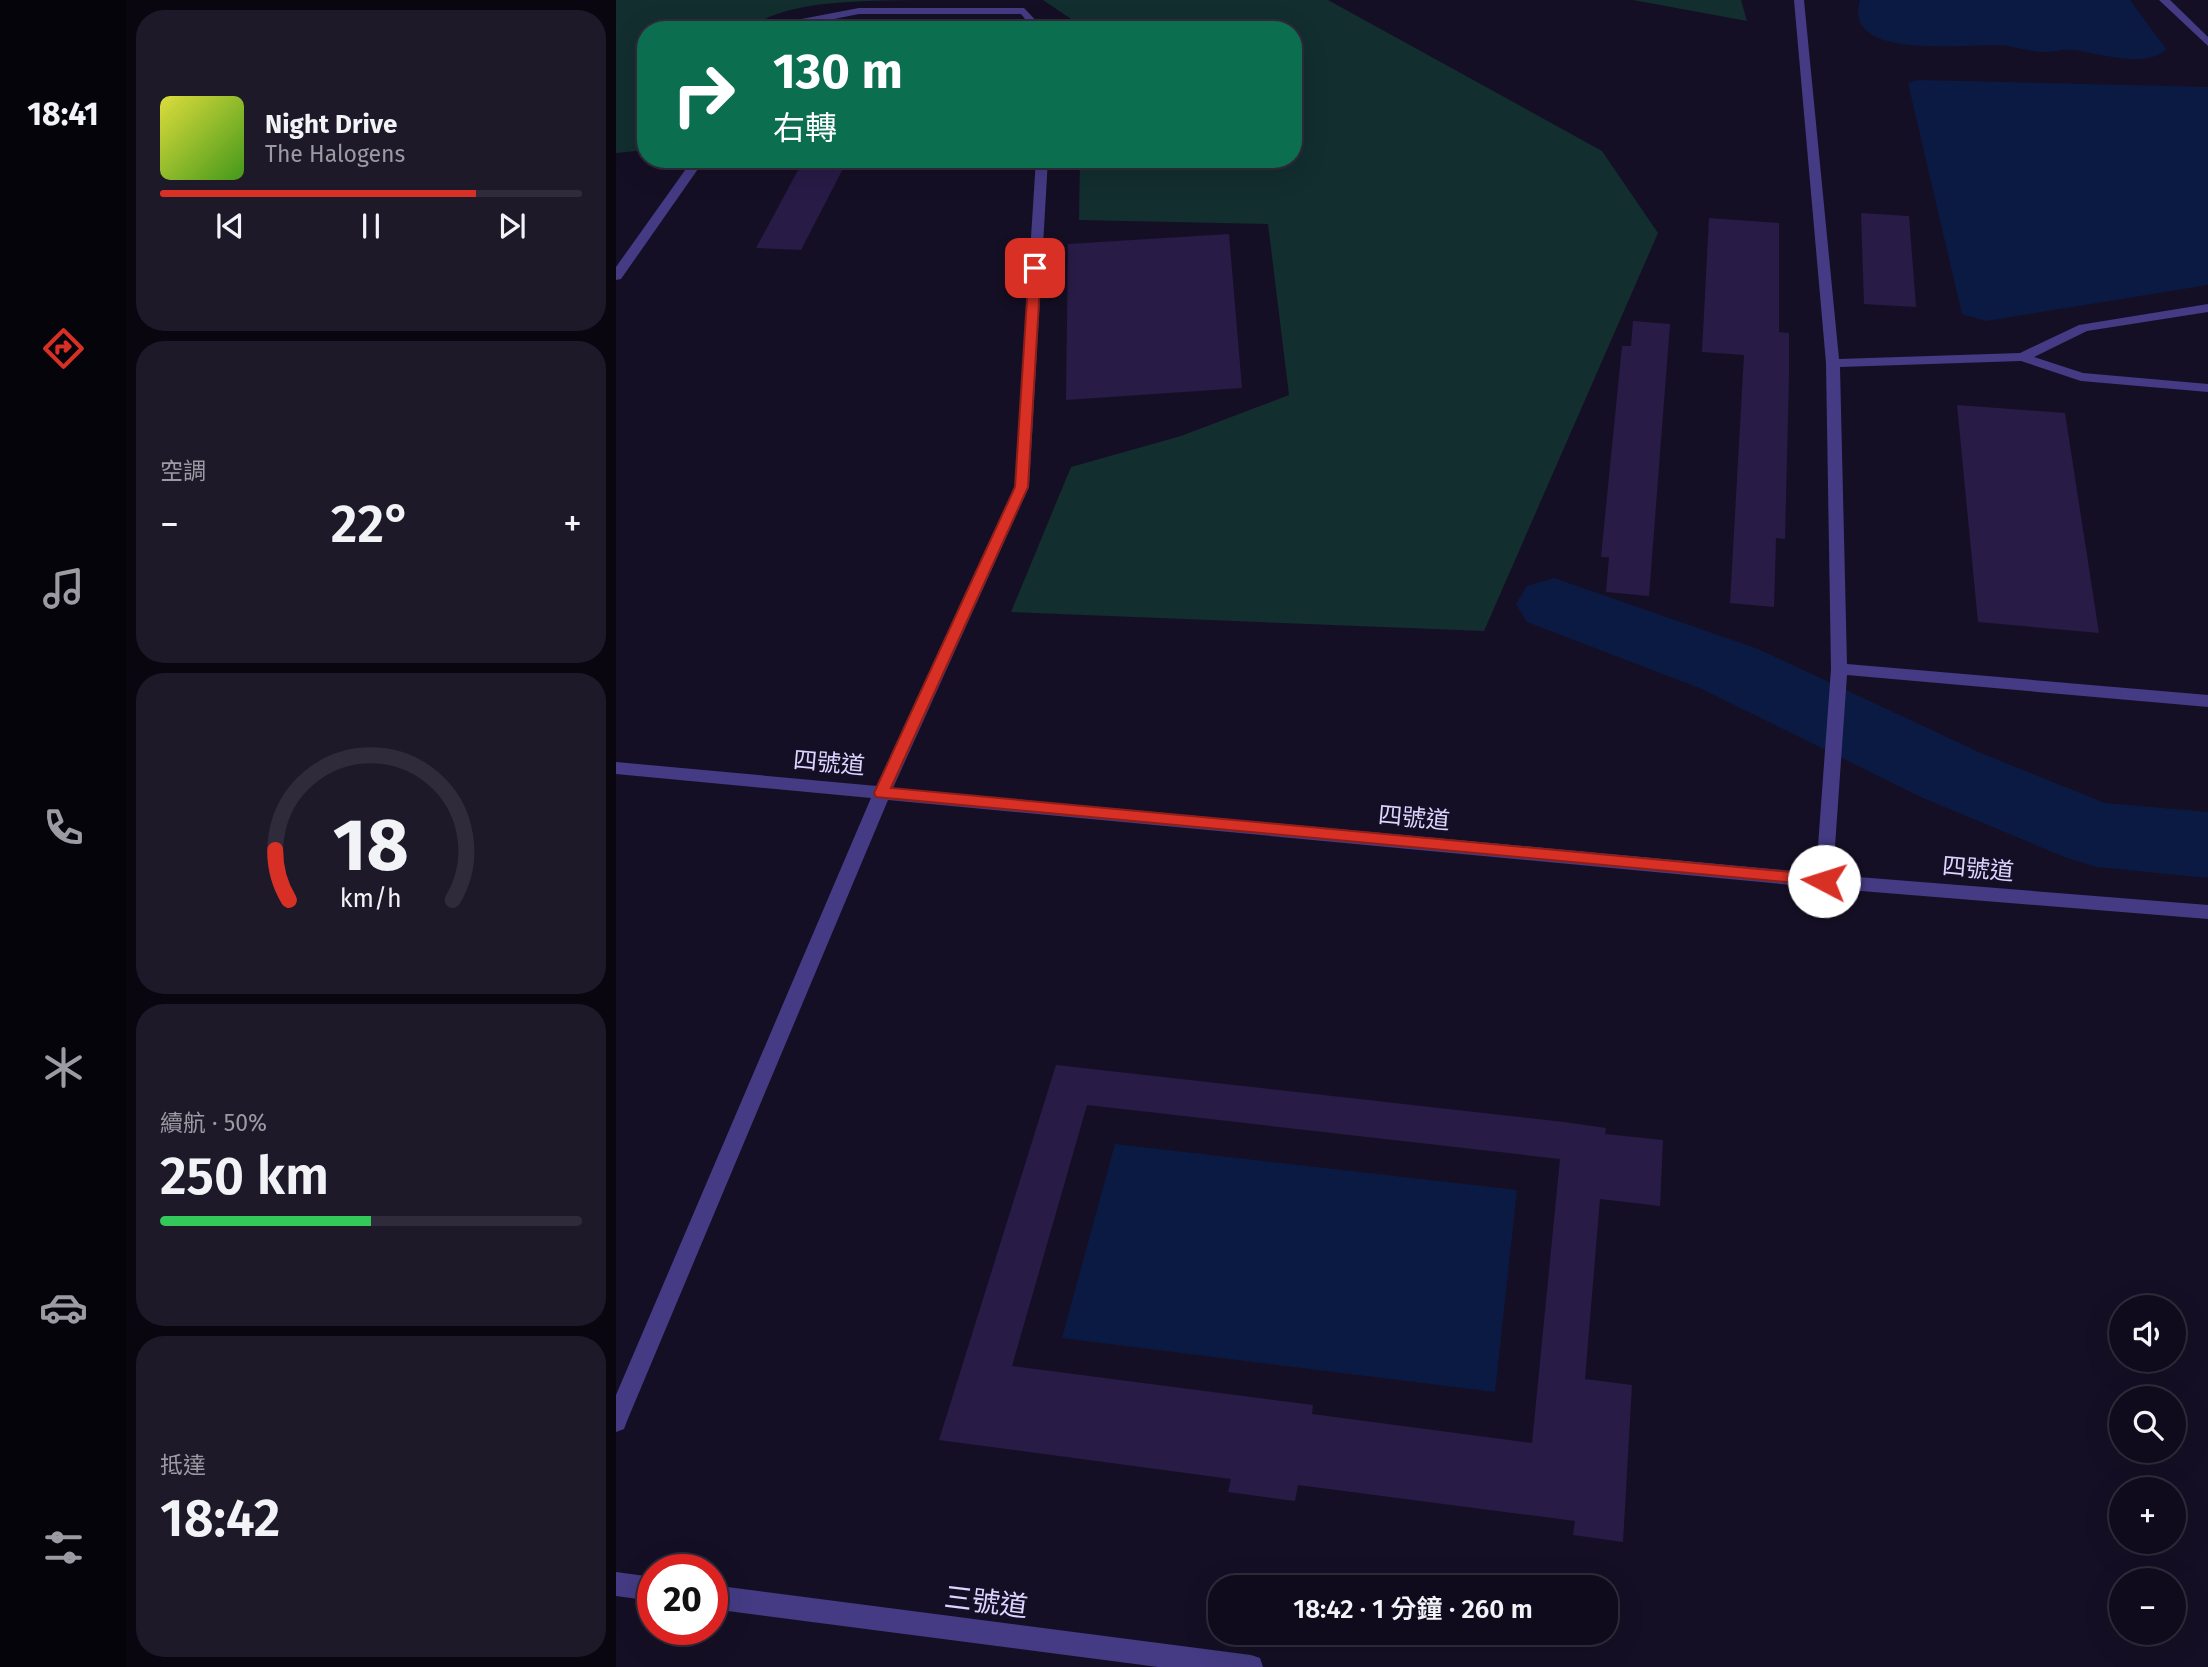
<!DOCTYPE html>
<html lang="zh-TW">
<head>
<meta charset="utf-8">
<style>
	:root { --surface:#100b1c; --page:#1e1929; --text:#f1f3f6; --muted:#9c9ba3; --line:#302b3b; --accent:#d93025 }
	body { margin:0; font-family:"Fira Sans","Noto Sans TC",sans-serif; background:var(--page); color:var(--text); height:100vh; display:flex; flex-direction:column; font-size:26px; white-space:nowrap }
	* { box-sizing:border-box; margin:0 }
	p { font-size:23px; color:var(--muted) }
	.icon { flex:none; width:38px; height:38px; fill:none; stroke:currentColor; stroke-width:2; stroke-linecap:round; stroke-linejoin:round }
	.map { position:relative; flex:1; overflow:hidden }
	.sheet { display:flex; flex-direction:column; gap:10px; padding:10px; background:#09060f; width:490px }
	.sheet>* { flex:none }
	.guide { position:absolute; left:21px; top:21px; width:665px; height:147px; border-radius:28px; box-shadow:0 7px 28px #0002,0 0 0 2px var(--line); background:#0b6e4f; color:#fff; overflow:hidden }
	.fabs { position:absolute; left:1493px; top:1295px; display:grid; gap:14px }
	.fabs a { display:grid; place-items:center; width:77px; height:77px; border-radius:50%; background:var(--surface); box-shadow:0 7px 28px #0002,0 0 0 2px var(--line); font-size:35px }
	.speed { position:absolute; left:21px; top:1554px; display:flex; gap:14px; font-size:35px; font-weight:700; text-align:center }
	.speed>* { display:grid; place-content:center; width:91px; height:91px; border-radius:50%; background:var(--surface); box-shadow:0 7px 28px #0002,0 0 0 2px var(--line); line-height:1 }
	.speed .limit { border:10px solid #d22; background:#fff; color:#111 }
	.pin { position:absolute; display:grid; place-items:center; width:60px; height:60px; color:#fff; margin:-30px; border-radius:14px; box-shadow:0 4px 10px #0006 }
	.me { position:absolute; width:77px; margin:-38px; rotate:275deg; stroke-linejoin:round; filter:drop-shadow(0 0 5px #0008) }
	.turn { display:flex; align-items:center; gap:24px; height:147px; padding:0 21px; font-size:32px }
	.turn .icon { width:91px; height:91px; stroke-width:2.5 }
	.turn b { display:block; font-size:49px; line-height:60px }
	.big { font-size:52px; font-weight:600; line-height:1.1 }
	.sheet .card { flex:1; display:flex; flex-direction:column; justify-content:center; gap:10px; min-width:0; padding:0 24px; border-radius:28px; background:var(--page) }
	.sheet .dial { align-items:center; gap:0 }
	.dial svg { height:182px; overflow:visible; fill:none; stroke:var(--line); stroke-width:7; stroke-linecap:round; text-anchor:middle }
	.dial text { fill:var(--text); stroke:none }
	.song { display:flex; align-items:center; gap:21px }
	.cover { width:84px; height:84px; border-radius:10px; background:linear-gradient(135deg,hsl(60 70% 55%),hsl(100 70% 35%)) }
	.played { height:7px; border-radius:4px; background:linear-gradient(90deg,var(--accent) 75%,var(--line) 75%) }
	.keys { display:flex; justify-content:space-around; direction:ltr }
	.heat { display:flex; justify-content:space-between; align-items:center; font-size:38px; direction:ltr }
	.charge { height:10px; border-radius:5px; background:linear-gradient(90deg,#34c759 50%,var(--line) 0) }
	.trip { position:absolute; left:592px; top:1575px; width:410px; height:70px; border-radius:28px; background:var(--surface); box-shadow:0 7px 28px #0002,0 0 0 2px var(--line); font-weight:600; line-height:70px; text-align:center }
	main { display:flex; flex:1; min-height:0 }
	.tabs { display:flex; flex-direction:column; width:126px; justify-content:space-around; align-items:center; background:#06040b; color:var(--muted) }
	.tabs .icon { width:49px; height:49px }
	.tabs .selected { color:var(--accent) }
	.tabs b { font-size:32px; color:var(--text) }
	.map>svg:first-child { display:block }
	.green { fill:#122e2f }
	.water { fill:#0b1a43 }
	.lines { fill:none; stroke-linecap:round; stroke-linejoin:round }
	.river { fill:#0b1a43; fill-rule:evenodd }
	.building { fill:#281b46; fill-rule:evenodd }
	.service { fill:#443b84; fill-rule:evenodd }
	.route { fill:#d93025; stroke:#8d1f18; stroke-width:2 }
	.labels { text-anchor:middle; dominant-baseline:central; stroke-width:7; stroke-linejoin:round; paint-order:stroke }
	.street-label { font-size:24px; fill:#ddd4ff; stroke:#150f25 }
	.near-street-label { font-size:28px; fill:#ddd4ff; stroke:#150f25 }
</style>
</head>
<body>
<main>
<nav class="tabs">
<b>18:41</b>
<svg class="icon selected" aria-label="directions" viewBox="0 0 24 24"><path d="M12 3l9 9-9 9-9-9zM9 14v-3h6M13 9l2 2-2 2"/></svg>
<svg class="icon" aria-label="music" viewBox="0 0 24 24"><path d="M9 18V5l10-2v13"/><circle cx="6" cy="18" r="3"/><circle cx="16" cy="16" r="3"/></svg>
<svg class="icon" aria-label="phone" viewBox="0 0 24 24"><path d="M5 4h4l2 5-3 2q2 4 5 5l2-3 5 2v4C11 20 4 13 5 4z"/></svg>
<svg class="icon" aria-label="climate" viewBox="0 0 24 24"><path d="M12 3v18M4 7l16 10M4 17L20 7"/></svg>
<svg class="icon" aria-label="car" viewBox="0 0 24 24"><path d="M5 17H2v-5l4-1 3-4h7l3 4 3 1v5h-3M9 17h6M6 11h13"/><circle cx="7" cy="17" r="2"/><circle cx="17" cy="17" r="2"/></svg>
<svg class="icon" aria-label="filters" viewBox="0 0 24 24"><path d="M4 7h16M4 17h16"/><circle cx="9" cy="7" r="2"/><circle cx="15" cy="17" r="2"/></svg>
</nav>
<section class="sheet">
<div class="card">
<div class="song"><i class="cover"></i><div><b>Night Drive</b><p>The Halogens</p></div></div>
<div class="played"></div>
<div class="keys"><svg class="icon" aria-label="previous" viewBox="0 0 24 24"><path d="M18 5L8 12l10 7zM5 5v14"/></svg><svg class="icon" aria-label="pause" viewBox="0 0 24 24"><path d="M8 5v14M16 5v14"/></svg><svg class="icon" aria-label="next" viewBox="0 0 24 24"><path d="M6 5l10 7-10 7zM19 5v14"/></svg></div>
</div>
<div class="card"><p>空調</p>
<div class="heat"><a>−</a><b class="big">22°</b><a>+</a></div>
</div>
<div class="card dial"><svg viewBox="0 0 100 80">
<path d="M14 69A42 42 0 1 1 86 69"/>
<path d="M14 69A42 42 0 0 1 8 47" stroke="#d93025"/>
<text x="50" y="56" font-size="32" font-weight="700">18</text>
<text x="50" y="72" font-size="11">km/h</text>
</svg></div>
<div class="card"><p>續航 · 50%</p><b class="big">250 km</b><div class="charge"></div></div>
<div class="card"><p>抵達</p><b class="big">18:42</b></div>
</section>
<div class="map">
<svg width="1592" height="1667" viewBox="0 0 1592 1667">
	<rect width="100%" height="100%" fill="#150f25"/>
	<g class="green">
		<path d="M 0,0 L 294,0 C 251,1 161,0 134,30 L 30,30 L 30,150 L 0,153 Z"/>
		<polygon points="427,0 712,0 986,151 1042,233 868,631 395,612 455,467 565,436 673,395 652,224 463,220 464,159 677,159 677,30 464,30 464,25"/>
		<polygon points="1017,0 1125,0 1131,21"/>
	</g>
	<g class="water">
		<path d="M 1244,0 L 1514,0 L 1550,49 C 1530,70 1480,52 1456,50 C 1446,49 1435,53 1424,52 C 1413,51 1403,48 1392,46 C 1361,41 1225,65 1244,0 Z"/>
		<polygon points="1302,80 1592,87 1592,285 1370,321 1346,314 1292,83"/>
		<polygon points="499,1144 901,1190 879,1392 446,1338"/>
	</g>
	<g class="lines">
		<polygon class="river" points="938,578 1142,649 1367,754 1489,803 1592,812 1592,878 1481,867 1451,858 1307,798 1086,689 911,622 900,604 911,586"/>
	</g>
	<g class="building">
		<polygon points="188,159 232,159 185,250 140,248"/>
		<polygon points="1245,213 1293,216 1300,307 1248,304"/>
		<polygon points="1093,218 1163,223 1163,332 1173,333 1173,376 1169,539 1160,538 1158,607 1114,603 1128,355 1086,352"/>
		<polygon points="613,234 626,388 450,400 452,244"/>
		<polygon points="1017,321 1054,324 1033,596 990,592 993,557 985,557 1006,346 1015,346"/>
		<polygon points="1341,405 1449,413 1483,633 1362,622"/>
		<path d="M 440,1065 L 948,1122 L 990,1128 L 989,1134 L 1047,1140 L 1044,1206 L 984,1199 L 969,1379 L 1016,1385 L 1007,1542 L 957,1535 L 959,1521 L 682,1485 L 679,1501 L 612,1492 L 615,1479 L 323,1440 ZM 471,1105 L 944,1159 L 916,1443 L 696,1414 L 697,1405 L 396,1366 Z"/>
	</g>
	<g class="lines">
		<g class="service">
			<polygon points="1178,0 1188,0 1223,359 1404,353 1463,325 1592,304 1592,312 1471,331 1418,357 1467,373 1592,384 1592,392 1465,381 1405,361 1224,367 1231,664 1592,695 1592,707 1231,675 1217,875 1592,905 1592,919 1208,888 272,800 11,1421 8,1429 0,1432 0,1395 255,798 0,774 0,762 261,786 399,487 420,159 432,159 413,487 277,788 1200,873 1215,669 1210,363"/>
			<polygon points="1543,0 1554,0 1592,37 1592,46"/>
			<polygon points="243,8 408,8 429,30 418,30 405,14 243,14 183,26 180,30 169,30 175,21"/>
			<polygon points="77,159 89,159 5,279 0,280 0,267"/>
			<polygon points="0,1572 37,1577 37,1601 0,1596"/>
			<polygon points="96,1585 635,1655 644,1658 647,1667 542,1667 96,1609"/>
		</g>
	</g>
	<polygon class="route" points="419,265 425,268 412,487 275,788 1208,875 1216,881 1213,886 260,797 258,793 399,487 413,268"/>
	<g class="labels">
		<g class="street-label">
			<text transform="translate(213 763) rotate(5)">四號道</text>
			<text transform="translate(798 818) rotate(5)">四號道</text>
			<text transform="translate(1362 869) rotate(5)">四號道</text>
		</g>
		<g class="near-street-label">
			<text transform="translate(370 1602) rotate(7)">三號道</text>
		</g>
	</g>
</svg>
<div class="fabs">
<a><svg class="icon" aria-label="sound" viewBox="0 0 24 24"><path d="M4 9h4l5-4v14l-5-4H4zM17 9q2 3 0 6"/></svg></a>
<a><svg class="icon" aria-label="search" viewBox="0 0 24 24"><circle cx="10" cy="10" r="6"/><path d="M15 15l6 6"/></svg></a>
<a>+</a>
<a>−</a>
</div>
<div class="speed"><div class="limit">20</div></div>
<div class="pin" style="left:419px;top:268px;background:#d93025"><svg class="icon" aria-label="arrive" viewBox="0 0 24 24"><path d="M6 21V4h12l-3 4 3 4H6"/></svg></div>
<svg class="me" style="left:1208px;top:881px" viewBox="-20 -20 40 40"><circle r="19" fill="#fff"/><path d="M0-13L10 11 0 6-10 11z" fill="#d93025"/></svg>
<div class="trip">18:42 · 1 分鐘 · 260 m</div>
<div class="guide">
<div class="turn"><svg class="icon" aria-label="right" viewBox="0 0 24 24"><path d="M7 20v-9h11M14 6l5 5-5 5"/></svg><div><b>130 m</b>右轉</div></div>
</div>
</div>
</main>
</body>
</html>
